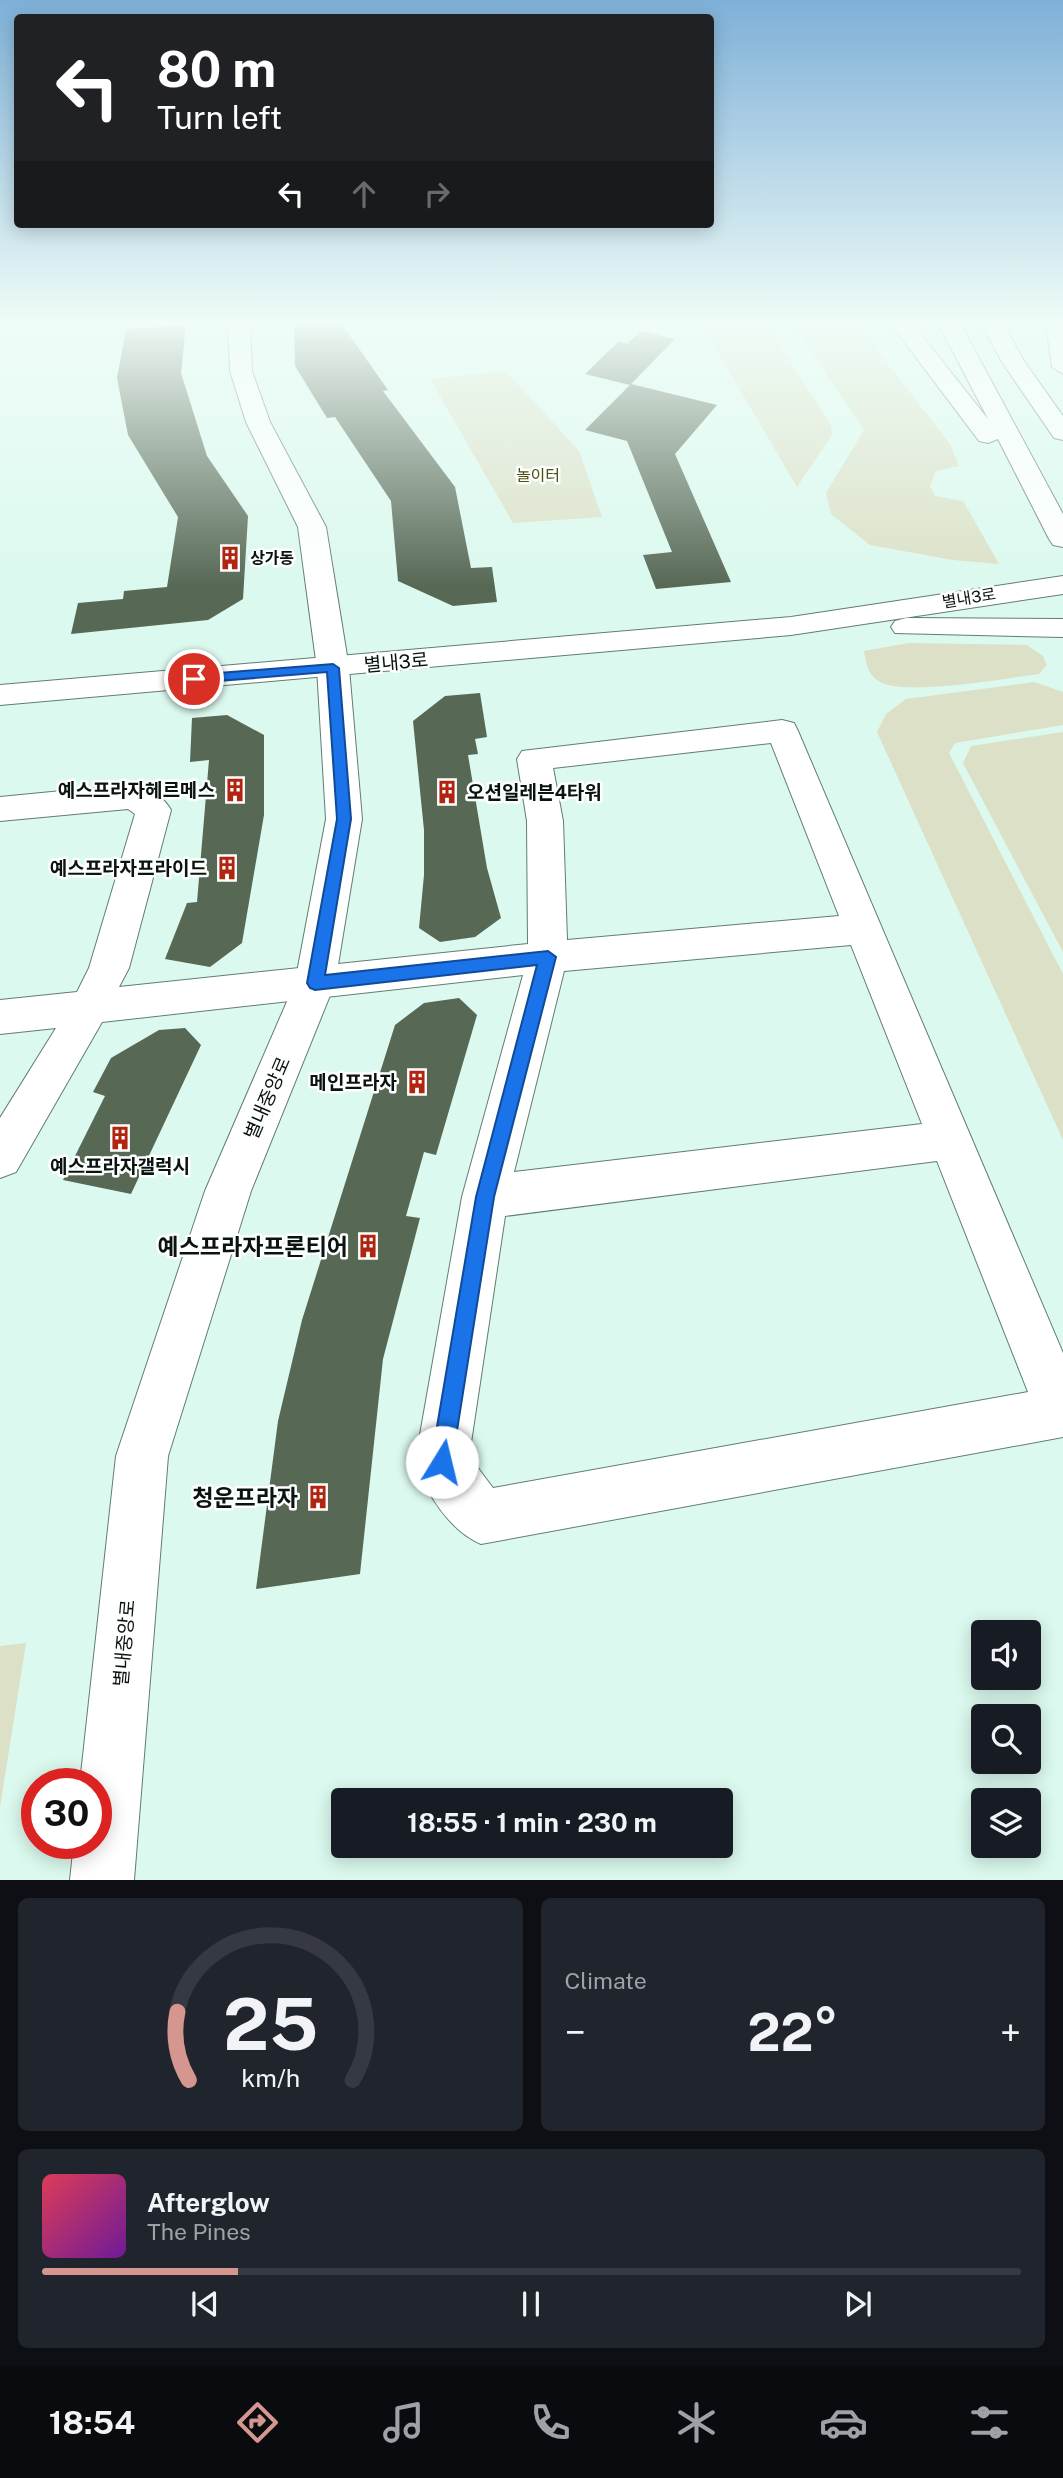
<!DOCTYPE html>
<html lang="en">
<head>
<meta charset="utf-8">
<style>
	:root { --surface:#171b24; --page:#20242c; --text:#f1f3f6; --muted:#9ea1a6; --line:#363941; --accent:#d4968e }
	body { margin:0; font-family:"Public Sans","Noto Sans KR",sans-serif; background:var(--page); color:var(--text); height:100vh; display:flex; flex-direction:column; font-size:26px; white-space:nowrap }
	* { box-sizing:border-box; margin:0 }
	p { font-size:23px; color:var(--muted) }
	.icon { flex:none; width:38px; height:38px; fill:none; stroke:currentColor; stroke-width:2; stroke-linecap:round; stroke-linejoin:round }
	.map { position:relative; height:1880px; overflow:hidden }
	.side { display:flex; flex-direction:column; gap:18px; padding:18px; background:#0d0f14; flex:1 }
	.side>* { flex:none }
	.banner { position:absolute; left:14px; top:14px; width:700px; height:214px; border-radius:7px; box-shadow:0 4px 18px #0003; background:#202124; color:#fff; overflow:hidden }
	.tools { position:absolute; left:971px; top:1620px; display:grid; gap:14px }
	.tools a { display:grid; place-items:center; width:70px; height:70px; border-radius:7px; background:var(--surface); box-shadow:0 4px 18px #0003; font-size:35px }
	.speed { position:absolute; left:21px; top:1768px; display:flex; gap:14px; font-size:35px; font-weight:700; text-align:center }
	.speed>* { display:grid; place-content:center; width:91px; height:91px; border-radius:50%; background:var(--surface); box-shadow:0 4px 18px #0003; line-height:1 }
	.speed .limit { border:10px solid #d22; background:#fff; color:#111 }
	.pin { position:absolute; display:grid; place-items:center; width:60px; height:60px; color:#fff; margin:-30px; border:4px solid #fff; border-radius:50%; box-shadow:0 2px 7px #0007 }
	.me { position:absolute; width:77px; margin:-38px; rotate:9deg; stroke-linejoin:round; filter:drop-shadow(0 0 5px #0008) }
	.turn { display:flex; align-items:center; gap:24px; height:147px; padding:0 28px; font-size:32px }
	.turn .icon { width:91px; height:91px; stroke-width:2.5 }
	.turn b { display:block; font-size:49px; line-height:60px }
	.lanes { display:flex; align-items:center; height:66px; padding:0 28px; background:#0003; justify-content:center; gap:35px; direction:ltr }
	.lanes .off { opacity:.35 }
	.big { font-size:52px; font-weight:700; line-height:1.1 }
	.side .widget { flex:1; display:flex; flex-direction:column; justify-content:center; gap:10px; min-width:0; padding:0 24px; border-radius:10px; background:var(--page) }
	.side .dial { align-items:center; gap:0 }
	.dial svg { height:182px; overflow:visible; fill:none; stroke:var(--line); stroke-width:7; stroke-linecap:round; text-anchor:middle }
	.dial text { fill:var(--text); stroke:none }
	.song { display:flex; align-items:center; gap:21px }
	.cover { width:84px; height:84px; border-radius:10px; background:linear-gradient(135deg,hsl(350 70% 55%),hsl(280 70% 35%)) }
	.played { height:7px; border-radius:4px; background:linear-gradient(90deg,var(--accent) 20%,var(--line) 20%) }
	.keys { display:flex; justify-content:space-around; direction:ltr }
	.heat { display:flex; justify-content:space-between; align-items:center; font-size:38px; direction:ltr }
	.side .tiles { flex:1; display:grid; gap:18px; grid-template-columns:1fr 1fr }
	.widget:last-child { grid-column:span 2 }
	.trip { position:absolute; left:331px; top:1788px; width:402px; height:70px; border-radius:7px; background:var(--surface); box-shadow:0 4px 18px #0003; font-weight:700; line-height:70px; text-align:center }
	.menu { display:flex; height:112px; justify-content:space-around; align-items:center; background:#090b0e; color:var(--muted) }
	.menu .icon { width:49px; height:49px }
	.menu .selected { color:var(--accent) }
	.menu b { font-size:32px; color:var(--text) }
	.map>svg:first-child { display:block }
	.green { fill:#dbe0c6 }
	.building { fill:#576855 }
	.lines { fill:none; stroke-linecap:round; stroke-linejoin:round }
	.minor-casing { stroke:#617d72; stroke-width:2 }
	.tertiary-casing { stroke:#617d72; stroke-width:2 }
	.motorway-casing { stroke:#617d72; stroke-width:2 }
	.minor { fill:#fff; fill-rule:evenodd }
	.tertiary { fill:#fff; fill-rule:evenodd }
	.motorway { fill:#fff; fill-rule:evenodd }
	.route { fill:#1a73e8; stroke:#114b97; stroke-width:2 }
	.labels { text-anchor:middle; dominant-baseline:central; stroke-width:5; stroke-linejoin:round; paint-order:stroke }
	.far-park-label { font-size:16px; fill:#4a500e; stroke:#fefefe }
	.far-poi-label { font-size:16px; font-weight:bold; fill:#091410; stroke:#fefefe; text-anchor:start }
	.far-street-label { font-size:16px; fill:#091410; stroke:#fefefe }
	.street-label { font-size:19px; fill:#091410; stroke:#fefefe }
	.poi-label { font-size:19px; font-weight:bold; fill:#091410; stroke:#fefefe; text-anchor:end }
	.near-poi-label { font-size:23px; font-weight:bold; fill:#091410; stroke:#fefefe; text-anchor:end }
</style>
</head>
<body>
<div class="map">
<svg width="1063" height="1880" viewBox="0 0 1063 1880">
	<rect width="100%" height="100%" fill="#dbf9ee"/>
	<g class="green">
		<polygon points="701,323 765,323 831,425 832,435 797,487"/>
		<polygon points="792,323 856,323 950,444 959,466 936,471 930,486 935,496 963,501 999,564 953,560 870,545 831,514 826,493 864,430"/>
		<polygon points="506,371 579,451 602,517 513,523 430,379"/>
		<path d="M 909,643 L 1027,645 L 1043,656 L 1047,665 L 1039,674 C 1008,678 898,698 877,680 C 867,672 866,663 864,651 Z"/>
		<polygon points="1034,682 1063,692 1063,725 955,743 949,753 1063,974 1063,1140 877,732 886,714 906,699"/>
		<polygon points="1063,732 1063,952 963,763 971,746"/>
		<polygon points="26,1643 0,1807 0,1646"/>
	</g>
	<g class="building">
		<polygon points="294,323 341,323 388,390 383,391 455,487 471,568 492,567 497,602 453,606 398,581 391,501 335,417 327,418 295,366"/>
		<polygon points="186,325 181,373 207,456 248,516 243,599 208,620 71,634 78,603 123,599 124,591 167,587 178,517 128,435 117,378 126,329"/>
		<polygon points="641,331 675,339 631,384 717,405 675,454 731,582 656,589 643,555 672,552 627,441 585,430 630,385 585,374 619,341 627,344"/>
		<polygon points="480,693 487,737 475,739 478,754 468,755 487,868 501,918 475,937 440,942 419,928 424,875 424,830 413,721 445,696"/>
		<polygon points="227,715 264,735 264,815 242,943 210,967 165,959 187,903 197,902 209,760 190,762 192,718"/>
		<polygon points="459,998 477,1015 436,1155 424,1152 406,1216 420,1218 383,1359 360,1574 256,1589 278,1421 302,1320 395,1025 424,1003"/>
		<polygon points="185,1028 201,1045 131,1194 63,1180 105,1096 93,1092 111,1058 159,1030"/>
	</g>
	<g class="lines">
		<g class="minor-casing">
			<g id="minor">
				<polygon points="1063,576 1063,594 791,635 0,705 0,685 791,617"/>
				<polygon points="906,618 1063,619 1063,637 895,633 891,627 895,621"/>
				<path d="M 782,720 L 794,723 L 798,731 L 1063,1353 L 1063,1437 L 481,1544 C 450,1531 427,1494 415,1463 L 462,1197 L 523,975 L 102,1022 L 16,1172 L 0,1178 L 0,1118 L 56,1028 L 0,1034 L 0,1000 L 77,992 L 89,968 L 135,814 L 128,809 L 0,821 L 0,797 L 134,784 C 149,788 163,796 171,810 L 129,968 L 119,987 L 528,944 L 527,821 L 517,759 L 522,751 ZM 771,743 L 839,916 L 567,940 L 563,821 L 553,768 ZM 851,945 L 922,1124 L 514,1172 L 564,971 ZM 937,1161 L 1028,1392 L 493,1488 L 469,1456 L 505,1216 Z"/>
			</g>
		</g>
		<g class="tertiary-casing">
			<polygon id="tertiary" points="228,323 250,323 252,371 270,422 326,527 349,668 362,819 335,983 251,1191 168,1456 134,1880 70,1880 74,1843 96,1843 96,1783 80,1783 116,1456 205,1191 295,983 326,819 317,668 298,527 246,422 230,371"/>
		</g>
		<g class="motorway-casing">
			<g id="motorway">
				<polygon points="890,323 912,323 988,419 938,323 960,323 1063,514 1063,547 1053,545 1049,539 998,439 988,443 979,441"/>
				<polygon points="981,323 1003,323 1024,361 1063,416 1063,440 1054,438 1002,362"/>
				<polygon points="1046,323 1063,323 1063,374 1052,367"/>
			</g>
		</g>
		<use href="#minor" class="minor"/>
		<use href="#tertiary" class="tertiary"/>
		<use href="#motorway" class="motorway"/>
	</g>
	<linearGradient id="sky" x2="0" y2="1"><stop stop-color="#7eb0d7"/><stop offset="0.55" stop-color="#effcf7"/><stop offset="1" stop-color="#effcf7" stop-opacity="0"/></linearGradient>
	<rect width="1063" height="586" fill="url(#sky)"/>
	<polygon class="route" points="333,664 339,668 351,819 325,975 548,951 556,957 494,1197 452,1462 449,1470 442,1473 434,1470 431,1462 476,1197 537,965 315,990 310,988 307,983 337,819 327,672 194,683 188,679 194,675"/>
	<defs>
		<g id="building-bare" transform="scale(1.89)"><path d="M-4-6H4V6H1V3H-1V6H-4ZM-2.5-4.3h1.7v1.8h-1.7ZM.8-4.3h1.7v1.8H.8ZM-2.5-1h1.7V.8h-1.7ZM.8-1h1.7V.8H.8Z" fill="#b1240f" stroke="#fefefe" stroke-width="2.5" paint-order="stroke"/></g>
	</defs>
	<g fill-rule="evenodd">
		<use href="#building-bare" x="230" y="558"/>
		<use href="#building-bare" x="235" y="790"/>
		<use href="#building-bare" x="447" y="792"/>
		<use href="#building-bare" x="227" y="868"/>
		<use href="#building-bare" x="417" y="1082"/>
		<use href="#building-bare" x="120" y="1138"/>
		<use href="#building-bare" x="368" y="1246"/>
		<use href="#building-bare" x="318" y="1497"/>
	</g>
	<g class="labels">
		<g class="far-park-label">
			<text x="538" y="475">놀이터</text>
		</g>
		<g class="far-poi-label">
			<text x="250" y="558">상가동</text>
		</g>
		<g class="far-street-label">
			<text transform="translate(969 598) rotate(-9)">별내3로</text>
		</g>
		<g class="street-label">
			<text transform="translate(396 662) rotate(-5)">별내3로</text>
			<text transform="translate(267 1098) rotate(-67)">별내중앙로</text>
			<text transform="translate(124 1643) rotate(-85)">별내중앙로</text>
		</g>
		<g class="poi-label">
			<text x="215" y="790">예스프라자헤르메스</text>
			<text x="467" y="792" text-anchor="start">오션일레븐4타워</text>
			<text x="207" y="868">예스프라자프라이드</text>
			<text x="397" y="1082">메인프라자</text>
			<text x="120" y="1166" text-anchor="middle">예스프라자갤럭시</text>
		</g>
		<g class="near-poi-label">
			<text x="348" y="1246">예스프라자프론티어</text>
			<text x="298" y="1497">청운프라자</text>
		</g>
	</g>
</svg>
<div class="tools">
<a><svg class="icon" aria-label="sound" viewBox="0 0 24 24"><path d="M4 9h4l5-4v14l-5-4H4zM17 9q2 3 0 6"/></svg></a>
<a><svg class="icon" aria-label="search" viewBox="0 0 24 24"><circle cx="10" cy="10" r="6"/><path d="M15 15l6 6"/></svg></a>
<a><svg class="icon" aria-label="layers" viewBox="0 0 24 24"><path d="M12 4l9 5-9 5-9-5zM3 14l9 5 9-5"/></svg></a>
</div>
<div class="speed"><div class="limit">30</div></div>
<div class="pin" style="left:194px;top:679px;background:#d93025"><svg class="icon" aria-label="arrive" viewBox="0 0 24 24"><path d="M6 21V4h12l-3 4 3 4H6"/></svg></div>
<svg class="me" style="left:442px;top:1462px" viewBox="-20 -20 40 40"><circle r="19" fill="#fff"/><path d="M0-13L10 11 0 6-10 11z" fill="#1a73e8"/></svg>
<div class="trip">18:55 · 1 min · 230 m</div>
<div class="banner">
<div class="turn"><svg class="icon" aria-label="left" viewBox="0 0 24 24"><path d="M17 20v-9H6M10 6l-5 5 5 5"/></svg><div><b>80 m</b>Turn left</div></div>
<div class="lanes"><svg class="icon" aria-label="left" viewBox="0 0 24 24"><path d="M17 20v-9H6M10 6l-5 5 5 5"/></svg><svg class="icon off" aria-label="ahead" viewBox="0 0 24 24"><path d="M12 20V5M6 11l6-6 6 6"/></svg><svg class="icon off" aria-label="right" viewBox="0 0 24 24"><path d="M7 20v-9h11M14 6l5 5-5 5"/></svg></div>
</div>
</div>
<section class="side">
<div class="tiles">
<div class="widget dial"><svg viewBox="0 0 100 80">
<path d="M14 69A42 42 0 1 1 86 69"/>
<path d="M14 69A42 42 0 0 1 9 39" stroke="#d4968e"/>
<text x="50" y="56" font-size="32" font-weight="700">25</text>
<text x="50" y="72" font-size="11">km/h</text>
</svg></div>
<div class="widget"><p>Climate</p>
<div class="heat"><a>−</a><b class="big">22°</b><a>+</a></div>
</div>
<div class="widget">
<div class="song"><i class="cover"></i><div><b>Afterglow</b><p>The Pines</p></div></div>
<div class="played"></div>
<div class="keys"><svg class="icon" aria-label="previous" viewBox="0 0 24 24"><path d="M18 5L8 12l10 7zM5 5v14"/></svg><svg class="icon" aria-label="pause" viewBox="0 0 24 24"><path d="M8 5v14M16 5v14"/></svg><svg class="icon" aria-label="next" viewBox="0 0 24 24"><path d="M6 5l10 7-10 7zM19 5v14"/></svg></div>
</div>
</div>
</section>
<nav class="menu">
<b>18:54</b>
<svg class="icon selected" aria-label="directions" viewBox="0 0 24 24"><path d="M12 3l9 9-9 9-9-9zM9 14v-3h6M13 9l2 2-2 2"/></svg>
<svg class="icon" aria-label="music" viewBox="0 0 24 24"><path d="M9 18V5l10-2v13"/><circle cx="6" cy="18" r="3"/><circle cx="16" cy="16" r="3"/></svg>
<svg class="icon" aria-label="phone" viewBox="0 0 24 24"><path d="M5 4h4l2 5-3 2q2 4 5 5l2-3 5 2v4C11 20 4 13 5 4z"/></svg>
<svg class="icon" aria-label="climate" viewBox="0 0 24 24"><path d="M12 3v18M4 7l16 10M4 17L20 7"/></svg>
<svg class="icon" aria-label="car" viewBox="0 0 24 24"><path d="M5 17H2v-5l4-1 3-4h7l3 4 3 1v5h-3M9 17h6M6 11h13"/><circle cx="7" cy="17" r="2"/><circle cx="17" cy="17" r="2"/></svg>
<svg class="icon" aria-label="filters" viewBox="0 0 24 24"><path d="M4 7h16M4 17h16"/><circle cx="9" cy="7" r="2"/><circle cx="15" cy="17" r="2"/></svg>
</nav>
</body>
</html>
